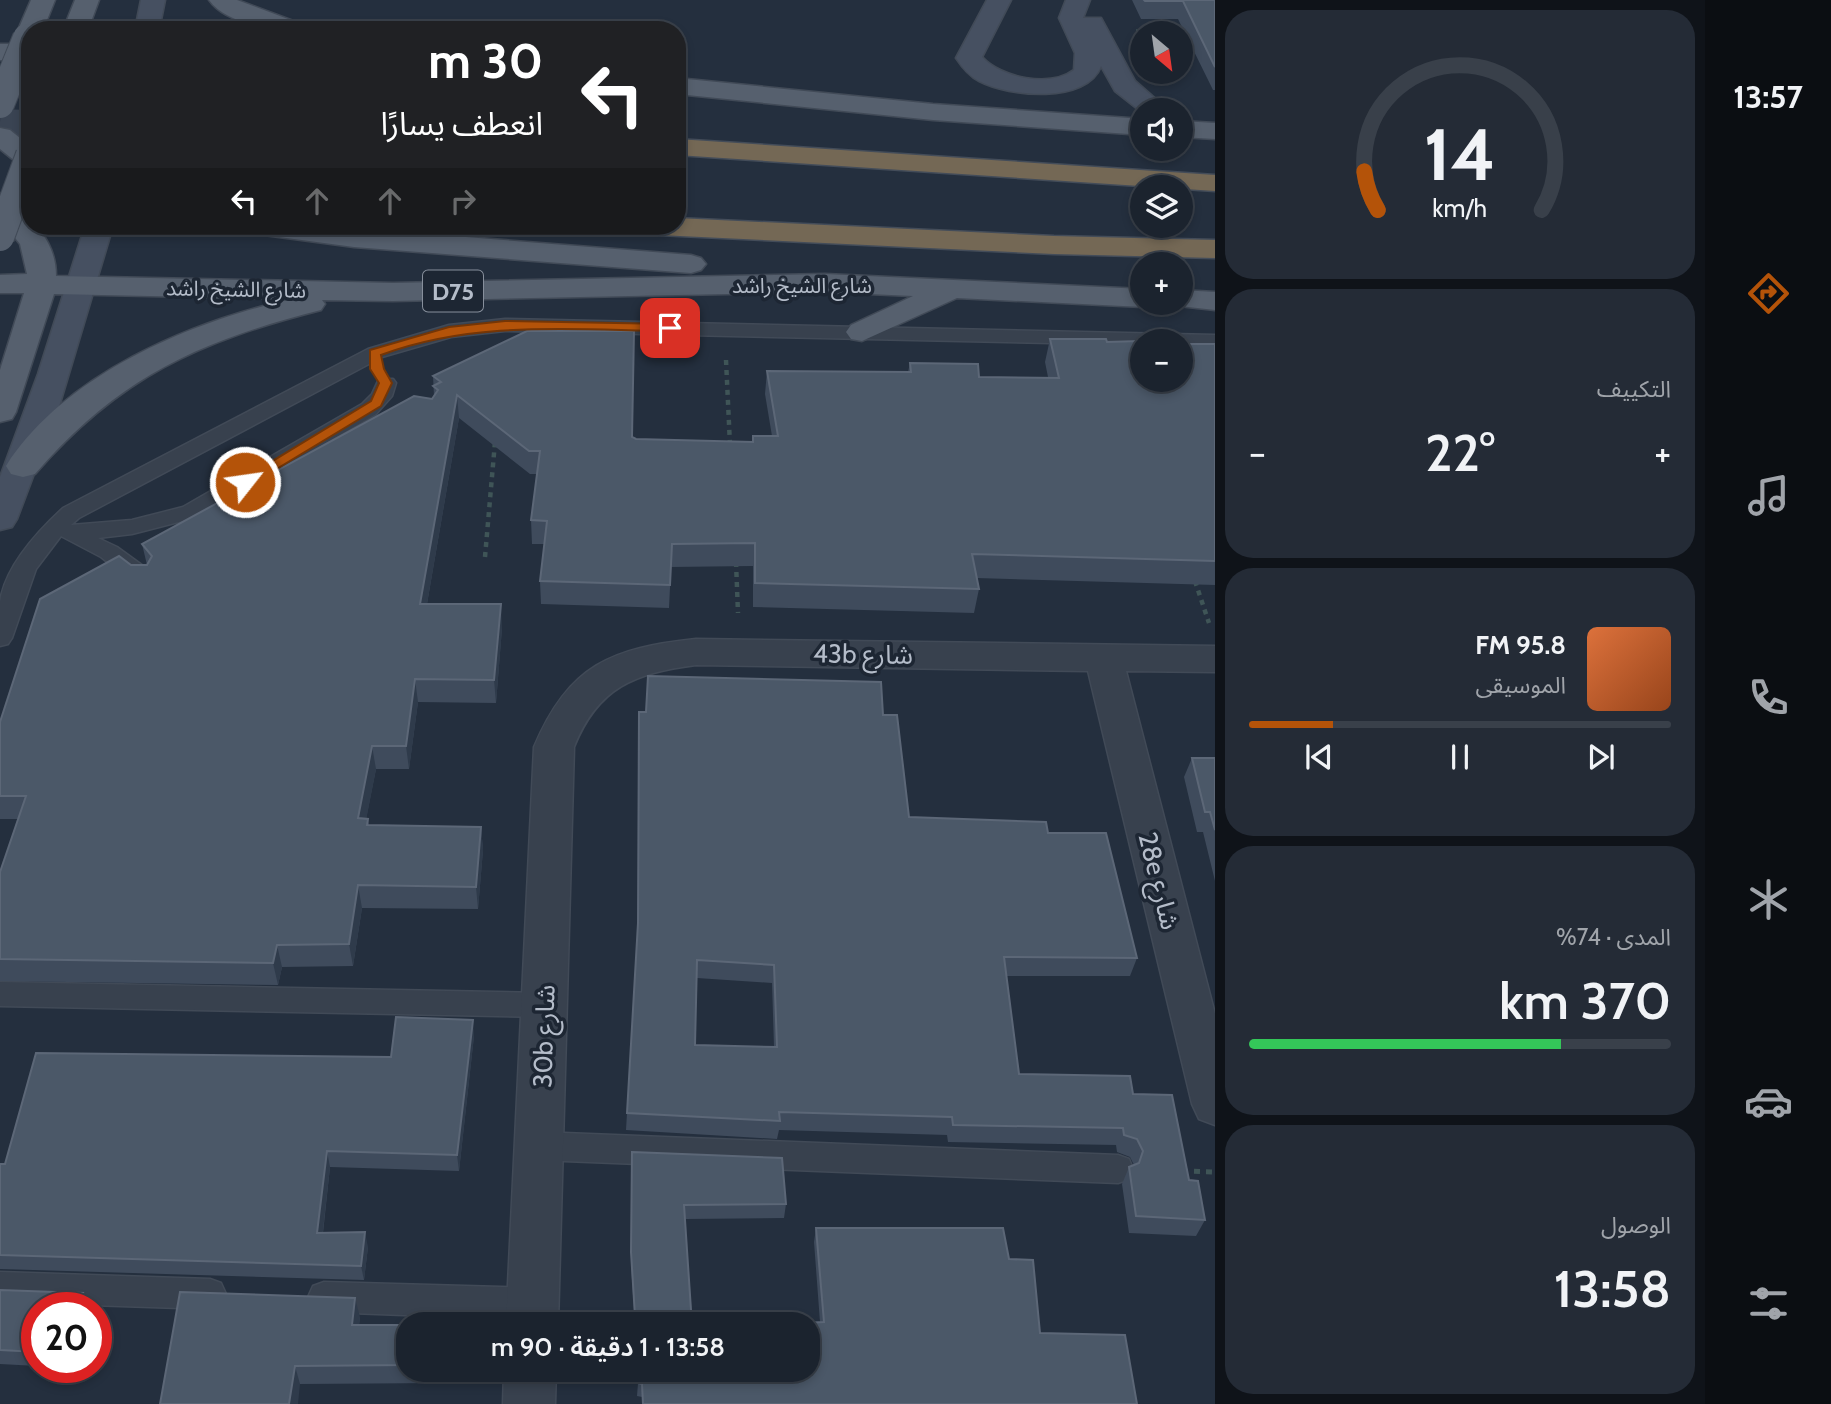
<!DOCTYPE html>
<html lang="ar">
<head>
<meta charset="utf-8">
<style>
	:root { --surface:#1b232e; --page:#242b36; --text:#f1f3f6; --muted:#a0a4aa; --line:#39404a; --accent:#b45309 }
	body { margin:0; font-family:Cabin,"Noto Sans Arabic",sans-serif; background:var(--page); color:var(--text); direction:rtl; height:100vh; display:flex; flex-direction:column; font-size:26px; white-space:nowrap }
	* { box-sizing:border-box; margin:0 }
	p { font-size:23px; color:var(--muted) }
	.icon { flex:none; width:38px; height:38px; fill:none; stroke:currentColor; stroke-width:2; stroke-linecap:round; stroke-linejoin:round }
	.map { position:relative; flex:1; overflow:hidden; direction:ltr }
	.sheet { display:flex; flex-direction:column; gap:10px; padding:10px; background:#0f1319; width:490px }
	.sheet>* { flex:none }
	.guide { position:absolute; left:21px; top:21px; width:665px; height:214px; border-radius:28px; box-shadow:0 4px 10px #0003,0 0 0 2px var(--line); direction:rtl; background:#202124; color:#fff; overflow:hidden }
	.needle { width:46px; rotate:151deg }
	.tools { position:absolute; left:1130px; top:21px; display:grid; gap:14px }
	.tools a { display:grid; place-items:center; width:63px; height:63px; border-radius:50%; background:var(--surface); box-shadow:0 4px 10px #0003,0 0 0 2px var(--line); font-size:35px }
	.speed { position:absolute; left:21px; top:1292px; display:flex; gap:14px; font-size:35px; font-weight:700; text-align:center }
	.speed>* { display:grid; place-content:center; width:91px; height:91px; border-radius:50%; background:var(--surface); box-shadow:0 4px 10px #0003,0 0 0 2px var(--line); line-height:1 }
	.speed .limit { border:10px solid #d22; background:#fff; color:#111 }
	.pin { position:absolute; display:grid; place-items:center; width:60px; height:60px; color:#fff; margin:-30px; border-radius:14px; box-shadow:0 4px 10px #0006 }
	.me { position:absolute; width:77px; margin:-38px; rotate:60deg; stroke-linejoin:round; filter:drop-shadow(0 0 5px #0008) }
	.turn { display:flex; align-items:center; gap:24px; height:147px; padding:0 28px; font-size:32px }
	.turn .icon { width:91px; height:91px; stroke-width:2.5 }
	.turn b { display:block; font-size:49px; line-height:60px }
	.lanes { display:flex; align-items:center; height:66px; padding:0 28px; background:#0003; justify-content:center; gap:35px; direction:ltr }
	.lanes .off { opacity:.35 }
	.big { font-size:52px; font-weight:600; line-height:1.1 }
	.sheet .tile { flex:1; display:flex; flex-direction:column; justify-content:center; gap:10px; min-width:0; padding:0 24px; border-radius:28px; background:var(--page) }
	.sheet .dial { align-items:center; gap:0 }
	.dial svg { height:182px; overflow:visible; fill:none; stroke:var(--line); stroke-width:7; stroke-linecap:round; text-anchor:middle }
	.dial text { fill:var(--text); stroke:none }
	.song { display:flex; align-items:center; gap:21px }
	.cover { width:84px; height:84px; border-radius:10px; background:linear-gradient(135deg,hsl(20 70% 55%),hsl(20 70% 35%)) }
	.played { height:7px; border-radius:4px; background:linear-gradient(90deg,var(--accent) 20%,var(--line) 20%) }
	.keys { display:flex; justify-content:space-around; direction:ltr }
	.heat { display:flex; justify-content:space-between; align-items:center; font-size:38px; direction:ltr }
	.charge { height:10px; border-radius:5px; background:linear-gradient(90deg,#34c759 74%,var(--line) 0) }
	.trip { position:absolute; left:396px; top:1312px; width:424px; height:70px; border-radius:28px; background:var(--surface); box-shadow:0 4px 10px #0003,0 0 0 2px var(--line); font-weight:600; line-height:70px; text-align:center; direction:rtl }
	main { display:flex; flex:1; min-height:0 }
	.tabs { display:flex; flex-direction:column; width:126px; justify-content:space-around; align-items:center; background:#0b0e12; color:var(--muted) }
	.tabs .icon { width:49px; height:49px }
	.tabs .on { color:var(--accent) }
	.tabs b { font-size:32px; color:var(--text) }
	.map>svg:first-child { display:block }
	.lines { fill:none; stroke-linecap:round; stroke-linejoin:round }
	.highway-tunnel { stroke:#3a4453; stroke-width:28; stroke-dasharray:28 14; stroke-linecap:butt }
	.lane-casing { stroke:#414a57; stroke-width:3 }
	.street-casing { stroke:#414a57; stroke-width:3 }
	.secondary-casing { stroke:#414a57; stroke-width:3 }
	.primary-casing { stroke:#414a57; stroke-width:3 }
	.highway-casing { stroke:#434c59; stroke-width:3 }
	.path-far2 { stroke:#3f5557; stroke-width:3.5; stroke-dasharray:3.5 3.5; stroke-linecap:butt }
	.path-far1 { stroke:#3f5557; stroke-width:4.5; stroke-dasharray:5 5; stroke-linecap:butt }
	.path { stroke:#3f5557; stroke-width:5; stroke-dasharray:6 6; stroke-linecap:butt }
	.lane { fill:#38414e; fill-rule:evenodd }
	.street { fill:#38414e; fill-rule:evenodd }
	.secondary { fill:#465061; fill-rule:evenodd }
	.primary { fill:#56606e; fill-rule:evenodd }
	.highway { fill:#746855; fill-rule:evenodd }
	.primary-bridge-casing { stroke:#414a57; stroke-width:30; stroke-linecap:butt }
	.primary-bridge { stroke:#56606e; stroke-width:28 }
	.wall { fill:#3f4b5c; fill-rule:evenodd }
	.shaded-wall { fill:#2f3b4b }
	.building { fill:#4b5868; stroke:#5c6777; stroke-width:2; fill-rule:evenodd }
	.route { fill:#b45309; stroke:#753606; stroke-width:2 }
	.labels { text-anchor:middle; dominant-baseline:central; stroke-width:7; stroke-linejoin:round; paint-order:stroke }
	.far-street-label { font-size:21px; fill:#b4bcc9; stroke:#1d2633 }
	.shield { fill:#1d2633; stroke:#878f9c; stroke-width:2 }
	.shield-label { font-size:24px; font-weight:bold; fill:#b4bcc9 }
	.street-label { font-size:26px; fill:#b4bcc9; stroke:#1d2633 }
</style>
</head>
<body>
<main>
<nav class="tabs">
<b>13:57</b>
<svg class="icon on" aria-label="directions" viewBox="0 0 24 24"><path d="M12 3l9 9-9 9-9-9zM9 14v-3h6M13 9l2 2-2 2"/></svg>
<svg class="icon" aria-label="music" viewBox="0 0 24 24"><path d="M9 18V5l10-2v13"/><circle cx="6" cy="18" r="3"/><circle cx="16" cy="16" r="3"/></svg>
<svg class="icon" aria-label="phone" viewBox="0 0 24 24"><path d="M5 4h4l2 5-3 2q2 4 5 5l2-3 5 2v4C11 20 4 13 5 4z"/></svg>
<svg class="icon" aria-label="climate" viewBox="0 0 24 24"><path d="M12 3v18M4 7l16 10M4 17L20 7"/></svg>
<svg class="icon" aria-label="car" viewBox="0 0 24 24"><path d="M5 17H2v-5l4-1 3-4h7l3 4 3 1v5h-3M9 17h6M6 11h13"/><circle cx="7" cy="17" r="2"/><circle cx="17" cy="17" r="2"/></svg>
<svg class="icon" aria-label="filters" viewBox="0 0 24 24"><path d="M4 7h16M4 17h16"/><circle cx="9" cy="7" r="2"/><circle cx="15" cy="17" r="2"/></svg>
</nav>
<section class="sheet">
<div class="tile dial"><svg viewBox="0 0 100 80">
<path d="M14 69A42 42 0 1 1 86 69"/>
<path d="M14 69A42 42 0 0 1 8 52" stroke="#b45309"/>
<text x="50" y="56" font-size="32" font-weight="700">14</text>
<text x="50" y="72" font-size="11">km/h</text>
</svg></div>
<div class="tile"><p>التكييف</p>
<div class="heat"><a>−</a><b class="big">22°</b><a>+</a></div>
</div>
<div class="tile">
<div class="song"><i class="cover"></i><div><b>95.8 FM</b><p>الموسيقى</p></div></div>
<div class="played"></div>
<div class="keys"><svg class="icon" aria-label="previous" viewBox="0 0 24 24"><path d="M18 5L8 12l10 7zM5 5v14"/></svg><svg class="icon" aria-label="pause" viewBox="0 0 24 24"><path d="M8 5v14M16 5v14"/></svg><svg class="icon" aria-label="next" viewBox="0 0 24 24"><path d="M6 5l10 7-10 7zM19 5v14"/></svg></div>
</div>
<div class="tile"><p>المدى · 74%</p><b class="big">370 km</b><div class="charge"></div></div>
<div class="tile"><p>الوصول</p><b class="big">13:58</b></div>
</section>
<div class="map">
<svg width="1215" height="1404" viewBox="0 0 1215 1404">
	<rect width="100%" height="100%" fill="#242f3e"/>
	<g class="lines">
		<polyline class="highway-tunnel" points="0,123 30,124"/>
		<g class="lane-casing">
			<g id="lane">
				<path d="M 505,319 L 1215,335 L 1215,347 L 1181,346 L 1181,341 L 1143,341 L 1143,345 L 505,331 L 451,337 L 382,357 L 79,518 L 71,525 L 132,520 L 183,507 L 362,404 L 372,394 L 379,379 L 393,379 L 396,383 L 392,396 L 376,414 L 198,517 L 132,534 L 98,538 L 117,547 L 150,571 L 153,577 L 150,583 L 134,583 L 101,557 L 61,536 L 36,569 L 12,638 L 8,644 L 0,646 C 0,632 0,617 0,602 C 5,566 38,531 63,508 L 368,349 L 449,325 Z"/>
				<polygon points="0,982 545,993 555,996 559,1005 555,1014 545,1017 0,1006"/>
				<polygon points="539,1132 1118,1155 1129,1159 1133,1169 1129,1179 1118,1183 539,1160 528,1156 524,1146 528,1136"/>
				<polygon points="0,1272 210,1279 221,1283 226,1294 221,1305 210,1309 0,1302"/>
				<polygon points="324,1282 533,1288 544,1293 549,1304 544,1315 533,1320 324,1312 313,1308 308,1297 313,1286"/>
			</g>
		</g>
		<g class="street-casing">
			<g id="street">
				<path d="M 696,639 L 1215,646 L 1215,672 L 1126,671 L 1215,1014 L 1215,1125 L 1199,1119 L 1192,1104 L 1088,671 L 696,665 C 635,673 598,687 574,747 L 558,1325 L 506,1325 L 534,747 C 569,665 611,648 696,639 Z"/>
				<polygon points="504,1370 556,1370 555,1404 503,1404"/>
			</g>
		</g>
		<g class="secondary-casing">
			<g id="secondary">
				<polygon points="141,0 165,0 159,30 135,30"/>
				<path d="M 987,0 L 1011,0 L 982,57 C 1001,78 1050,88 1074,70 L 1075,53 L 1059,18 L 1066,0 L 1090,0 L 1083,18 L 1101,18 L 1135,81 L 1168,110 L 1143,110 L 1143,113 L 1115,91 L 1101,66 C 1087,104 1009,97 979,81 C 969,76 962,67 956,58 Z"/>
				<polygon points="85,226 113,226 58,410 17,519 12,527 0,530 0,477 38,374"/>
			</g>
		</g>
		<g class="primary-casing">
			<g id="primary">
				<polygon points="31,0 55,0 43,30 30,30 30,37 21,35 18,30"/>
				<polygon points="75,0 99,0 88,30 63,30"/>
				<path d="M 209,0 L 237,0 L 304,25 L 307,30 C 279,30 227,26 209,0 Z"/>
				<rect x="0" y="44" width="30" height="16"/>
				<polygon points="677,78 933,104 1143,119 1143,135 933,120 677,94"/>
				<polygon points="1181,121 1215,123 1215,139 1181,137"/>
				<polygon points="0,128 10,130 30,146 30,167 20,165 0,149"/>
				<path d="M 0,194 L 10,197 L 30,217 L 30,226 L 37,226 C 49,242 56,256 56,276 L 393,283 L 825,274 L 1143,289 L 1143,303 L 1155,303 L 1143,307 L 957,298 L 862,341 L 851,339 L 846,332 L 851,325 L 913,296 L 825,292 L 393,301 L 322,300 L 325,304 L 321,310 C 199,341 119,377 35,474 L 23,477 L 11,474 L 6,466 C 65,374 190,322 292,299 L 54,294 L 16,412 L 12,419 L 0,422 L 0,370 L 24,293 L 0,293 L 0,275 L 27,274 L 20,244 L 0,219 Z"/>
				<polygon points="250,226 327,226 691,255 701,258 706,264 701,270 691,273 354,247 264,235 254,232"/>
				<polygon points="1181,290 1215,292 1215,310 1170,305 1168,303 1181,303"/>
			</g>
		</g>
		<g class="highway-casing">
			<g id="highway">
				<polygon points="677,139 1215,175 1215,191 677,155"/>
				<polygon points="677,218 1054,236 1215,240 1215,258 1054,254 659,235 649,232 645,226 677,226"/>
			</g>
		</g>
		<g class="path-far2">
			<polyline points="331,24 354,30"/>
			<polyline points="1136,31 1190,32"/>
		</g>
		<g class="path-far1">
			<polyline points="726,360 730,445"/>
			<polyline points="485,557 495,442"/>
			<polyline points="736,562 738,613"/>
			<polyline points="1195,581 1209,623"/>
		</g>
		<polyline class="path" points="1182,1171 1215,1172"/>
		<use href="#lane" class="lane"/>
		<use href="#street" class="street"/>
		<use href="#secondary" class="secondary"/>
		<use href="#primary" class="primary"/>
		<use href="#highway" class="highway"/>
		<g class="primary-bridge-casing">
			<g id="primary-bridge">
				<polyline points="0,104 27,38"/>
				<polyline points="0,237 30,155"/>
			</g>
		</g>
		<use href="#primary-bridge" class="primary-bridge"/>
	</g>
	<g class="wall">
		<polygon points="1132,0 1215,0 1215,90 1213,90 1178,19 1141,19"/>
		<polygon points="1050,339 1107,342 1143,380 1215,344 1215,585 976,578 979,589 974,613 753,607 753,566 671,567 669,608 541,604 540,581 544,544 532,544 531,520 537,474 530,474 459,418 427,604 502,628 496,703 418,702 409,769 376,769 366,819 368,819 369,825 481,827 483,850 478,909 362,908 353,966 282,967 278,985 0,981 0,872 18,819 0,819 0,722 131,565 147,565 142,544 432,399 434,396 433,376 636,439 753,442 753,436 772,436 765,394 767,371 908,372 910,363 979,377 1048,377 1045,362"/>
		<path d="M 883,715 L 909,817 L 1048,833 L 1137,958 L 1130,976 L 1006,976 L 1019,1074 L 1133,1094 L 1189,1180 L 1205,1220 L 1196,1236 L 1129,1233 L 1122,1184 L 1129,1167 L 1134,1165 L 1130,1157 L 1117,1152 L 1116,1145 L 948,1142 L 947,1135 L 779,1130 L 777,1139 L 626,1130 L 638,928 ZM 697,978 L 772,983 L 774,1047 L 695,1045 Z"/>
		<polygon points="1192,758 1215,758 1215,881 1203,832 1197,832 1184,777"/>
		<polygon points="474,1036 459,1171 330,1167 323,1233 368,1247 364,1280 0,1269 0,1164 5,1164 391,1057"/>
		<polygon points="632,1152 786,1204 784,1218 685,1219 692,1325 635,1325 631,1266"/>
		<polygon points="816,1228 1009,1259 1040,1333 1137,1404 642,1404 642,1397 637,1396 639,1370 820,1322 814,1242"/>
		<polygon points="0,1290 83,1293 90,1307 37,1307 37,1366 0,1364"/>
		<polygon points="360,1317 359,1325 408,1325 408,1370 443,1370 442,1383 300,1384 160,1404"/>
	</g>
	<g class="shaded-wall">
		<polygon points="457,395 459,418 423,627 420,604"/>
		<polygon points="501,604 502,628 496,703 494,680"/>
		<polygon points="415,679 418,702 409,769 406,746"/>
		<polygon points="372,746 376,769 362,841 358,818"/>
		<polygon points="481,827 483,850 478,909 476,887"/>
		<polygon points="358,885 362,908 353,966 349,944"/>
		<polygon points="277,945 282,967 278,985 273,963"/>
		<polygon points="473,1020 474,1036 459,1171 457,1155"/>
		<polygon points="327,1151 330,1167 321,1248 317,1233"/>
		<polygon points="365,1232 368,1247 364,1280 361,1266"/>
		<polygon points="83,1293 90,1307 79,1307"/>
		<polygon points="355,1298 360,1317 357,1344 352,1325"/>
		<polygon points="295,1366 300,1384 298,1404 289,1404"/>
		<polygon points="440,1370 443,1370 442,1383"/>
	</g>
	<g class="building">
		<polygon points="1144,0 1215,0 1215,67 1183,1 1145,1"/>
		<polygon points="527,331 634,331 632,437 636,439 753,442 753,436 778,436 767,371 911,372 910,363 978,364 979,377 1059,378 1050,339 1106,339 1107,342 1174,340 1174,341 1143,341 1143,380 1181,380 1181,344 1215,344 1215,561 972,554 979,589 755,583 755,543 672,544 670,585 540,581 547,521 531,520 540,451 529,451 457,395 420,604 501,604 494,680 415,679 406,746 372,746 358,818 368,819 367,825 481,827 476,887 358,885 349,944 277,945 273,963 0,959 0,872 26,796 0,796 0,722 40,599 119,556 131,565 147,565 152,556 142,544 414,396 432,399 438,390 433,386 441,382 433,376"/>
		<path d="M 648,676 L 881,682 L 883,715 L 897,715 L 909,817 L 1046,822 L 1048,833 L 1106,833 L 1137,958 L 1004,957 L 1019,1074 L 1130,1076 L 1133,1094 L 1172,1095 L 1189,1180 L 1198,1181 L 1205,1220 L 1136,1216 L 1129,1167 L 1139,1163 L 1143,1151 L 1137,1139 L 1124,1135 L 1123,1128 L 953,1125 L 952,1117 L 779,1112 L 780,1121 L 627,1113 L 638,923 L 639,712 L 646,712 ZM 697,960 L 774,965 L 777,1047 L 695,1045 Z"/>
		<polygon points="1192,758 1215,758 1215,830 1210,812 1205,812"/>
		<polygon points="396,1017 473,1020 457,1155 327,1151 317,1233 365,1232 361,1266 0,1255 0,1164 5,1164 36,1053 391,1057"/>
		<polygon points="632,1152 782,1158 786,1204 684,1205 692,1325 642,1325 642,1316 635,1316 631,1252"/>
		<polygon points="816,1228 1003,1228 1009,1259 1033,1260 1040,1333 1125,1335 1137,1404 643,1404 642,1384 638,1383 639,1370 807,1370 807,1325 757,1325 824,1322"/>
		<polygon points="0,1290 83,1293 79,1307 37,1307 37,1352 0,1350"/>
		<polygon points="180,1292 355,1298 352,1325 408,1325 408,1365 295,1366 289,1404 160,1404"/>
	</g>
	<path class="route" d="M 505,321 L 670,324 L 676,328 L 670,331 C 572,330 475,320 381,355 L 384,369 L 392,383 L 381,406 L 250,485 L 240,485 L 238,482 L 371,401 L 379,383 L 370,369 L 370,350 L 449,327 Z"/>
	<g class="labels">
		<g class="far-street-label">
			<text x="802" y="285">شارع الشيخ راشد</text>
			<text transform="translate(236 289) rotate(1)">شارع الشيخ راشد</text>
		</g>
		<rect class="shield" x="423" y="270.5" width="60" height="41" rx="5"/>
		<g class="shield-label">
			<text x="453" y="291">D75</text>
		</g>
		<g class="street-label">
			<text transform="translate(863 654) rotate(1)">43b شارع</text>
			<text transform="translate(1159 881) rotate(76)">28e شارع</text>
			<text transform="translate(544 1036) rotate(-88)">30b شارع</text>
		</g>
	</g>
</svg>
<div class="tools">
<a><svg class="needle" viewBox="-14 -14 28 28"><path d="M0-13l5 13h-10z" fill="#e53935"/><path d="M0 13l5-13h-10z" fill="#a0a4aa"/></svg></a>
<a><svg class="icon" aria-label="sound" viewBox="0 0 24 24"><path d="M4 9h4l5-4v14l-5-4H4zM17 9q2 3 0 6"/></svg></a>
<a><svg class="icon" aria-label="layers" viewBox="0 0 24 24"><path d="M12 4l9 5-9 5-9-5zM3 14l9 5 9-5"/></svg></a>
<a>+</a>
<a>−</a>
</div>
<div class="speed"><div class="limit">20</div></div>
<div class="pin" style="left:670px;top:328px;background:#d93025"><svg class="icon" aria-label="arrive" viewBox="0 0 24 24"><path d="M6 21V4h12l-3 4 3 4H6"/></svg></div>
<svg class="me" style="left:245px;top:482px" viewBox="-20 -20 40 40"><circle r="17" fill="#b45309" stroke="#fff" stroke-width="3"/><path d="M0-11L8 9 0 5-8 9z" fill="#fff"/></svg>
<div class="trip">13:58 · 1 دقيقة · 90 m</div>
<div class="guide">
<div class="turn"><svg class="icon" aria-label="left" viewBox="0 0 24 24"><path d="M17 20v-9H6M10 6l-5 5 5 5"/></svg><div><b>30 m</b>انعطف يسارًا</div></div>
<div class="lanes"><svg class="icon" aria-label="left" viewBox="0 0 24 24"><path d="M17 20v-9H6M10 6l-5 5 5 5"/></svg><svg class="icon off" aria-label="ahead" viewBox="0 0 24 24"><path d="M12 20V5M6 11l6-6 6 6"/></svg><svg class="icon off" aria-label="ahead" viewBox="0 0 24 24"><path d="M12 20V5M6 11l6-6 6 6"/></svg><svg class="icon off" aria-label="right" viewBox="0 0 24 24"><path d="M7 20v-9h11M14 6l5 5-5 5"/></svg></div>
</div>
</div>
</main>
</body>
</html>
